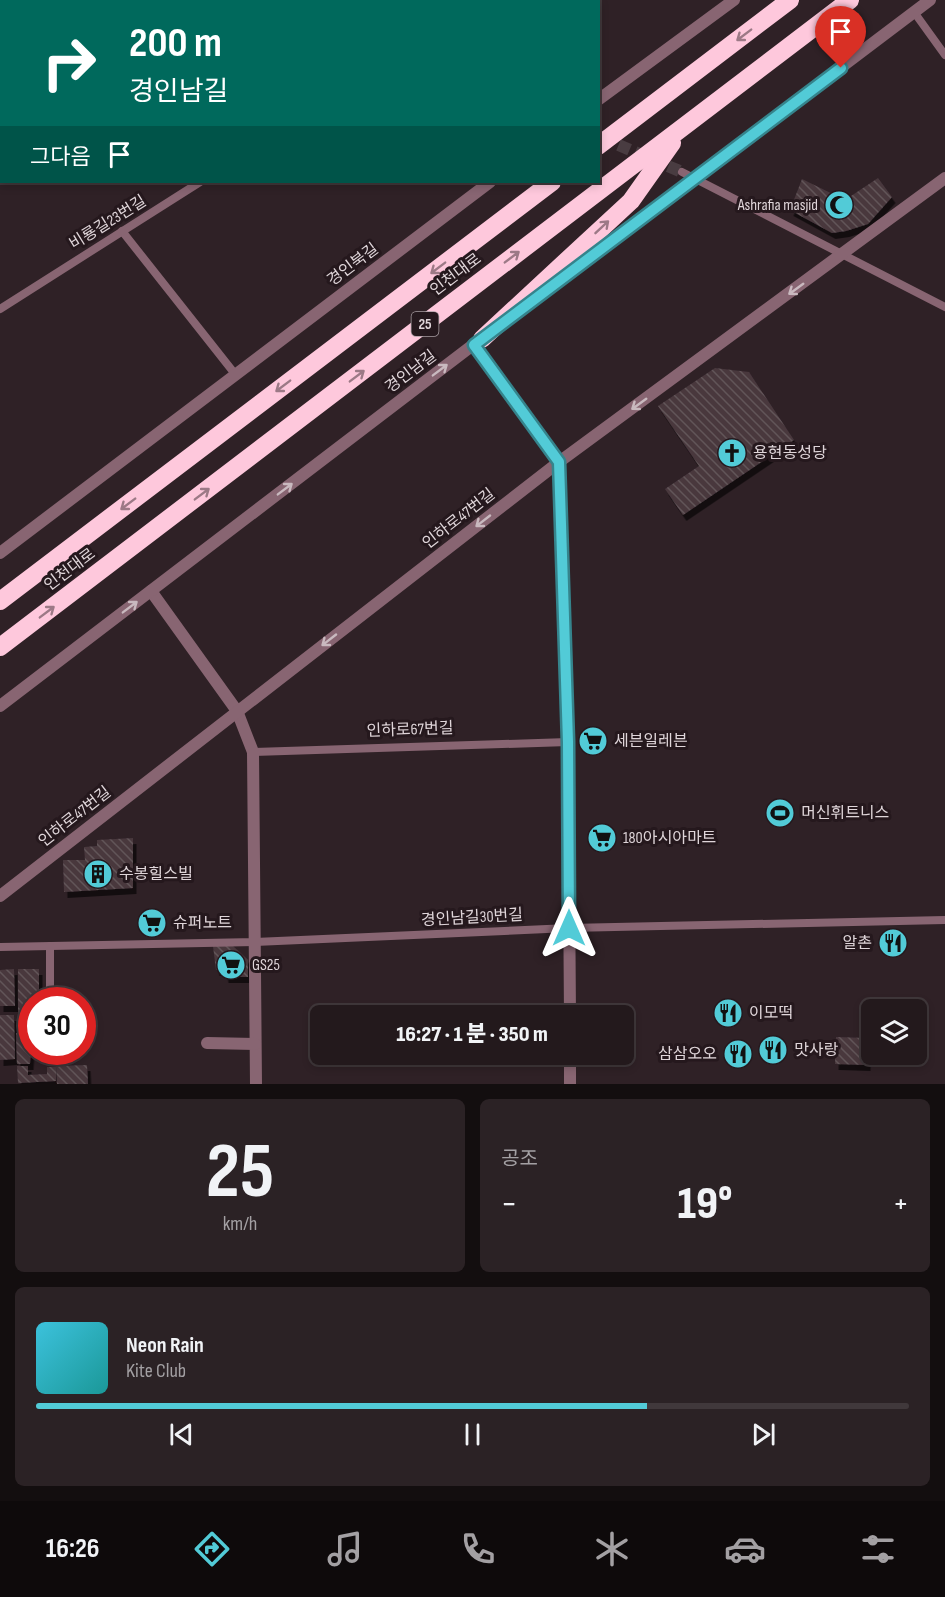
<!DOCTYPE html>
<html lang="ko">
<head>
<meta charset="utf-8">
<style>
	:root { --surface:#23191c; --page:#2b2225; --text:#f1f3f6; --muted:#a3a0a3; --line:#40383b; --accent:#52cbd7 }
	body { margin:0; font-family:"Sofia Sans Condensed","Noto Sans KR",sans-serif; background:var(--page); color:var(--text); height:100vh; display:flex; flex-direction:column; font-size:22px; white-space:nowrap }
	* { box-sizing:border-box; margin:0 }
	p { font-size:20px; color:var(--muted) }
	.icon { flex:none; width:33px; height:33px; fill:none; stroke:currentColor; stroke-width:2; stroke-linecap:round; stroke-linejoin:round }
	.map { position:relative; height:1084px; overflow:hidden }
	.details { display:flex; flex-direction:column; gap:15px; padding:15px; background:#130e0f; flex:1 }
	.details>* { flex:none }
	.top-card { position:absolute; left:0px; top:0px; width:600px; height:183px; box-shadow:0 3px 9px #0003,0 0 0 2px var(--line); background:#00695c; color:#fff; overflow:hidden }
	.fabs { position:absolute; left:861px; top:999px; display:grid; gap:12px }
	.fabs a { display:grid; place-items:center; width:66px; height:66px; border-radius:9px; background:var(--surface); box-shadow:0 3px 9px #0003,0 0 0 2px var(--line); font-size:30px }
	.speed { position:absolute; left:18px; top:987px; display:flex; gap:12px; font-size:30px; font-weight:700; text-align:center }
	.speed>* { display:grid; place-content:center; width:78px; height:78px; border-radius:50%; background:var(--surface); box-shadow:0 3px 9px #0003,0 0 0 2px var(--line); line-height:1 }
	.speed .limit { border:9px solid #d22; background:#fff; color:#111 }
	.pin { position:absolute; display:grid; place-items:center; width:51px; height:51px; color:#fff; margin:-62px -26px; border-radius:50% 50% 50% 0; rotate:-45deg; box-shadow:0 0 6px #0007 }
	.pin .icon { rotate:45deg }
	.me { position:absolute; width:66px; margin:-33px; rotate:0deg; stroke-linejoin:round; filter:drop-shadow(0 0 4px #0008) }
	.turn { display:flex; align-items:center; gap:21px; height:126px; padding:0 30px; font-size:27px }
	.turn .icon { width:78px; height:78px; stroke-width:2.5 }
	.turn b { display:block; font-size:42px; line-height:51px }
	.then { display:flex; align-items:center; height:57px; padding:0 30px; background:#0003; gap:12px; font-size:22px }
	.big { font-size:45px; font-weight:800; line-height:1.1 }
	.details .card { flex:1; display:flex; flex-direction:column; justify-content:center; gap:9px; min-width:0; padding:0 21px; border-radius:9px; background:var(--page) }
	.details .dial { align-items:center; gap:0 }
	.dial b { font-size:78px; line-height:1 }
	.song { display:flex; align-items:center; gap:18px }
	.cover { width:72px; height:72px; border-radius:9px; background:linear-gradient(135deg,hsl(190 70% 55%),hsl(180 70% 35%)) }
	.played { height:6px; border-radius:3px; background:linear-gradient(90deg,var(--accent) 70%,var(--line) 70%) }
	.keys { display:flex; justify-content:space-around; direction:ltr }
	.heat { display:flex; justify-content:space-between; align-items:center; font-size:33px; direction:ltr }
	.details .tiles { flex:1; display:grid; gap:15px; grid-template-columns:1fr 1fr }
	.card:last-child { grid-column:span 2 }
	.trip { position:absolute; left:310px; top:1005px; width:324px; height:60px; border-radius:9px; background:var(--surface); box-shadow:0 3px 9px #0003,0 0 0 2px var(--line); font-weight:800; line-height:60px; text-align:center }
	.tabs { display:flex; height:96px; justify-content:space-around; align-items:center; background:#0e0a0b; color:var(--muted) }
	.tabs .icon { width:42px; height:42px }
	.tabs .on { color:var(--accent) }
	.tabs b { font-size:27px; color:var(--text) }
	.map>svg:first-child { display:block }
	.building { fill:url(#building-back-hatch); filter:url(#shadow) }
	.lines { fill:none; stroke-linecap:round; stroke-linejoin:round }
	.street-tunnel { stroke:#493c41; stroke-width:12; stroke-dasharray:12 6; stroke-linecap:butt }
	.lane { stroke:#886572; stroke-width:8 }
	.street { stroke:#886572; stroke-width:12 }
	.highway { stroke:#fec8dc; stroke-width:18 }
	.oneway { stroke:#9c7986 }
	.oneway2 { stroke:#c9b9bf }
	.route-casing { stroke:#35848c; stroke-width:15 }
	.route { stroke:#52cbd7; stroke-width:10 }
	.labels { text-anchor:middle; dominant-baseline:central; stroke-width:6; stroke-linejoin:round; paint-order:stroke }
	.shield { fill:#25181d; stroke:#a79ca1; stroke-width:1.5 }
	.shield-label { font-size:15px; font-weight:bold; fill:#dfd5d9 }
	.poi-label { font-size:16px; fill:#dfd5d9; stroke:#25181d; text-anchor:start }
	.street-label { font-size:16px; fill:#dfd5d9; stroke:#25181d }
</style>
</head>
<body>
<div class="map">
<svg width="945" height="1084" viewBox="0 0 945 1084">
	<defs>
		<pattern id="building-back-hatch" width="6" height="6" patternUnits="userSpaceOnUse" patternTransform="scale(1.5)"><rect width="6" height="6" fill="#48383e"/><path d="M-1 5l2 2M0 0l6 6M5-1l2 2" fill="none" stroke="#625459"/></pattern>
		<filter id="shadow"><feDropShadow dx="3.5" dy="6" stdDeviation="0" flood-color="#0009"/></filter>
	</defs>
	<rect width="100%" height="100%" fill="#2f2126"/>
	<g class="building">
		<polygon points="878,178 892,197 868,224 846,231 832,233 790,210 802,179 845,200"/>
		<polygon points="715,368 749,372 794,440 683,515 665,489 699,466 658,406"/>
		<polygon points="133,838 133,888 64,892 63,860 85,860 84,847 97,846 97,840"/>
		<polygon points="213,946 233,946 248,960 248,977 225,977 224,970 216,970"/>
		<polygon points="14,969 15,1006 0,1006 0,970"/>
		<polygon points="18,969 39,969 39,1000 32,1000 32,1013 18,1013"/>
		<polygon points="0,1015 14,1015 15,1059 0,1060"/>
		<polygon points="16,1033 32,1033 30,1064 17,1064"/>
		<polygon points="836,1037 868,1038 867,1065 835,1064"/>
		<polygon points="87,1065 88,1084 57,1084 56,1066"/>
		<polygon points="17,1066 28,1066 28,1075 47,1074 47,1067 56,1067 56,1081 18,1083"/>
	</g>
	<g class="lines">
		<polyline class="street-tunnel" points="602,138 682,172"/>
		<g class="lane">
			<polyline points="64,2 64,0"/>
			<polyline points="354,2 355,0"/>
			<polyline points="404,2 406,0"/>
			<polyline points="0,11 2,12"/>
			<polyline points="914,12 945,55"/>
			<polyline points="0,150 2,150"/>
			<polyline points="682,172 945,307"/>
			<polyline points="122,231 235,374"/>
			<polyline points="0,309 200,182"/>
			<polyline points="253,752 568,742"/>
			<polyline points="0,947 255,942 569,928 945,920"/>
			<polyline points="50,1000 50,946"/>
		</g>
		<g class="street">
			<polyline points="365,0 368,2"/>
			<polyline points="598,100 734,0"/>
			<polyline points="546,290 930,0"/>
			<polyline points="474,345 559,462 568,742 570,1016"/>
			<polyline points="0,553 490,182"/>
			<polyline points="151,591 237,711 253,752 256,1084"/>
			<polyline points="0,706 486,335"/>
			<polyline points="0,896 559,462 945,178"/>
			<polyline points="207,1043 255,1044"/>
			<polyline points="570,1054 570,1084"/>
		</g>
		<g class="highway">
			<polyline points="598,146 790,0"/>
			<polyline points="482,339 631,201 672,143"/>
			<polyline points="0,601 552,182"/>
			<polyline points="0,647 850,0"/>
		</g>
	</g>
	<defs><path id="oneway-shaft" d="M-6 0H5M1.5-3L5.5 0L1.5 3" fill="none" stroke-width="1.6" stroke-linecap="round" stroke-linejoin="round" transform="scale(1.5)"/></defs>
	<g class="oneway">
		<use href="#oneway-shaft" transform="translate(744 35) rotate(143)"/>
		<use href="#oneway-shaft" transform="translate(602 227) rotate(-43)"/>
		<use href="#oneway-shaft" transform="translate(512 257) rotate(-37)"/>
		<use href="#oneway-shaft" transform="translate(438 268) rotate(143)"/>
		<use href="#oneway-shaft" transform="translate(357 376) rotate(-37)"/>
		<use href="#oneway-shaft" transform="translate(283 386) rotate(143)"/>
		<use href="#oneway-shaft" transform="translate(202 494) rotate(-37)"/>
		<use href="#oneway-shaft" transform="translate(128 504) rotate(143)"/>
		<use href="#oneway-shaft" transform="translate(47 612) rotate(-37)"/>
	</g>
	<g class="oneway2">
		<use href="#oneway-shaft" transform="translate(796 289) rotate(144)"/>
		<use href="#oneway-shaft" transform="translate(440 370) rotate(-37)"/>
		<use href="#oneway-shaft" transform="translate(639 404) rotate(144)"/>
		<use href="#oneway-shaft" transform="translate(285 489) rotate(-37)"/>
		<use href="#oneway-shaft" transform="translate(483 521) rotate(142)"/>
		<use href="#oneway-shaft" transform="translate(130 607) rotate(-37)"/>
		<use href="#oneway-shaft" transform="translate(329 640) rotate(142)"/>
	</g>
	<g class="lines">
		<g class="route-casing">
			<polyline id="route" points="569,928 568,742 559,462 474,345 841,68"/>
		</g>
		<use href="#route" class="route"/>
	</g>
	<defs>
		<g id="mosque-disc" transform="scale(1.5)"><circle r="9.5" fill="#52cbd7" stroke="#25181d"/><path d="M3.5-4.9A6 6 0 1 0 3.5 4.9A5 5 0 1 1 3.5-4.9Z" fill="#111"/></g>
		<g id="church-disc" transform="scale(1.5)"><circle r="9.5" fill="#52cbd7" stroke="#25181d"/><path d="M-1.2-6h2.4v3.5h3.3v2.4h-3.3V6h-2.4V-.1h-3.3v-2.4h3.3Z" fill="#111"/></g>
		<g id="supermarket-disc" transform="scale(1.5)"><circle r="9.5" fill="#52cbd7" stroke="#25181d"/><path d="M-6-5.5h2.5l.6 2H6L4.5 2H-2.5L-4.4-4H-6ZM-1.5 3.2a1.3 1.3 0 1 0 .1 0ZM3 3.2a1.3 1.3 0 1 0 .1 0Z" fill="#111"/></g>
		<g id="stadium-disc" transform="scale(1.5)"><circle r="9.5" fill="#52cbd7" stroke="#25181d"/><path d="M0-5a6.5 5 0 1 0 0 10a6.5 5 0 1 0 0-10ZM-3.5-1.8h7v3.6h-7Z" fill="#111"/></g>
		<g id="building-disc" transform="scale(1.5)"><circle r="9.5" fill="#52cbd7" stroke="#25181d"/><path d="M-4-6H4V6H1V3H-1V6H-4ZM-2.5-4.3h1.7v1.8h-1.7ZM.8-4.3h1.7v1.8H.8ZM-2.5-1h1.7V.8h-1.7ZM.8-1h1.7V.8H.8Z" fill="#111"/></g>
		<g id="restaurant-disc" transform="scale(1.5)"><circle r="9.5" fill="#52cbd7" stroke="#25181d"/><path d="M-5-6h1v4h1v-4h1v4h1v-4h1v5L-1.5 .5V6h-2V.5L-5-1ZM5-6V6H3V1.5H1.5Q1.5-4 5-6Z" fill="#111"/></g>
	</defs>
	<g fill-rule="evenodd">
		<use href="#mosque-disc" x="839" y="205"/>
		<use href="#church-disc" x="732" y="453"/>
		<use href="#supermarket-disc" x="593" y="741"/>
		<use href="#stadium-disc" x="780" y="813"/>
		<use href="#supermarket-disc" x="602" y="838"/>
		<use href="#building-disc" x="98" y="874"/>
		<use href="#supermarket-disc" x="152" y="923"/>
		<use href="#restaurant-disc" x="893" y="943"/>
		<use href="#supermarket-disc" x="231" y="965"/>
		<use href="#restaurant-disc" x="728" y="1013"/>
		<use href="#restaurant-disc" x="773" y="1050"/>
		<use href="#restaurant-disc" x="738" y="1054"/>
	</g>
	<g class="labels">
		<rect class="shield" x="411.5" y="312" width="27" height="24" rx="4.5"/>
		<g class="shield-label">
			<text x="425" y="324">25</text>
		</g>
		<g class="poi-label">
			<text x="818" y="205" text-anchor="end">Ashrafia masjid</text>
			<text x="753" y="453">용현동성당</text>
			<text x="614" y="741">세븐일레븐</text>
			<text x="801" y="813">머신휘트니스</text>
			<text x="623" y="838">180아시아마트</text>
			<text x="119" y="874">수봉힐스빌</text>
			<text x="173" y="923">슈퍼노트</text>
			<text x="872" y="943" text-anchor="end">알촌</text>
			<text x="252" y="965">GS25</text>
			<text x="749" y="1013">이모떡</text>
			<text x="794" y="1050">맛사랑</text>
			<text x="717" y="1054" text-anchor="end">삼삼오오</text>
		</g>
		<g class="street-label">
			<text transform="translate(108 223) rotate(-32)">비룡길23번길</text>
			<text transform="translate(353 265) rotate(-37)">경인북길</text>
			<text transform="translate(456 275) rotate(-37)">인천대로</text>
			<text transform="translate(411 372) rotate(-37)">경인남길</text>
			<text transform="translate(459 519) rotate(-38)">인하로47번길</text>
			<text transform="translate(70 570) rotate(-37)">인천대로</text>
			<text transform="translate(410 730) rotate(-2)">인하로67번길</text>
			<text transform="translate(75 817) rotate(-38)">인하로47번길</text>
			<text transform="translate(472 918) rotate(-3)">경인남길30번길</text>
		</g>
	</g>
</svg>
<div class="fabs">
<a><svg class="icon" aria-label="layers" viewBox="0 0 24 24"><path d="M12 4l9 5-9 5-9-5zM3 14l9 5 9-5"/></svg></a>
</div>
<div class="speed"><div class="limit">30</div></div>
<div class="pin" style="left:841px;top:68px;background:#d93025"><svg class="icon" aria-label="arrive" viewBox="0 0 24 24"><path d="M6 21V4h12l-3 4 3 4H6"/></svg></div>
<svg class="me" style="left:569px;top:928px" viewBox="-20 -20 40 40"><path d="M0-17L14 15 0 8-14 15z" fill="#52cbd7" stroke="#fff" stroke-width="4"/></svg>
<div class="trip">16:27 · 1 분 · 350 m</div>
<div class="top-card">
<div class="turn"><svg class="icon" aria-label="right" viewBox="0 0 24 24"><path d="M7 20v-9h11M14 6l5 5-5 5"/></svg><div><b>200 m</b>경인남길</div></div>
<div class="then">그다음<svg class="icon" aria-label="arrive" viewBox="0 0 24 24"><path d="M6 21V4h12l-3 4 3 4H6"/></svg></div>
</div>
</div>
<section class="details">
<div class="tiles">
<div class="card dial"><b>25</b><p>km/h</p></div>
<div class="card"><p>공조</p>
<div class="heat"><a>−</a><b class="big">19°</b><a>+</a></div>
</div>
<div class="card">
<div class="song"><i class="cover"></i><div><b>Neon Rain</b><p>Kite Club</p></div></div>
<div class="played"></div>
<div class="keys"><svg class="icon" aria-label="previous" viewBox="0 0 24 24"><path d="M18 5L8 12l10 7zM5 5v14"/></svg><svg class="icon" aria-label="pause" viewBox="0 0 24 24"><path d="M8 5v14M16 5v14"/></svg><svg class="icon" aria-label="next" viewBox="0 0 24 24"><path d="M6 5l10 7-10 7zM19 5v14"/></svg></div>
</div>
</div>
</section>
<nav class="tabs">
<b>16:26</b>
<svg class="icon on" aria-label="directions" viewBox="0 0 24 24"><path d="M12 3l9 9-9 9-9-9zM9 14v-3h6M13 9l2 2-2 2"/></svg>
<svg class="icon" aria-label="music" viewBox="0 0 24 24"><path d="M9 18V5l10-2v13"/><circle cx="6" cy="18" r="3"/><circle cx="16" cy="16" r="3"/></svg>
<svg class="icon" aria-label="phone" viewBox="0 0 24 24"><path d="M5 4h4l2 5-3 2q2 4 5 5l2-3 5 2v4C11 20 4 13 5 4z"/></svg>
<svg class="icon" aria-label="climate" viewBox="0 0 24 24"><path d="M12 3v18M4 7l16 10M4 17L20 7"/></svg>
<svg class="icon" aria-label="car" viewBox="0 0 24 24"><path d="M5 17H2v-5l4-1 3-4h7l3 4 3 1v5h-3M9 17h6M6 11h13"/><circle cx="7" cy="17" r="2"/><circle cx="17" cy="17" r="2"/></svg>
<svg class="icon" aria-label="filters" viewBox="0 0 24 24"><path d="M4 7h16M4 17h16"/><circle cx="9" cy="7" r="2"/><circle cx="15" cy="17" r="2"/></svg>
</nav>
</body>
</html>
